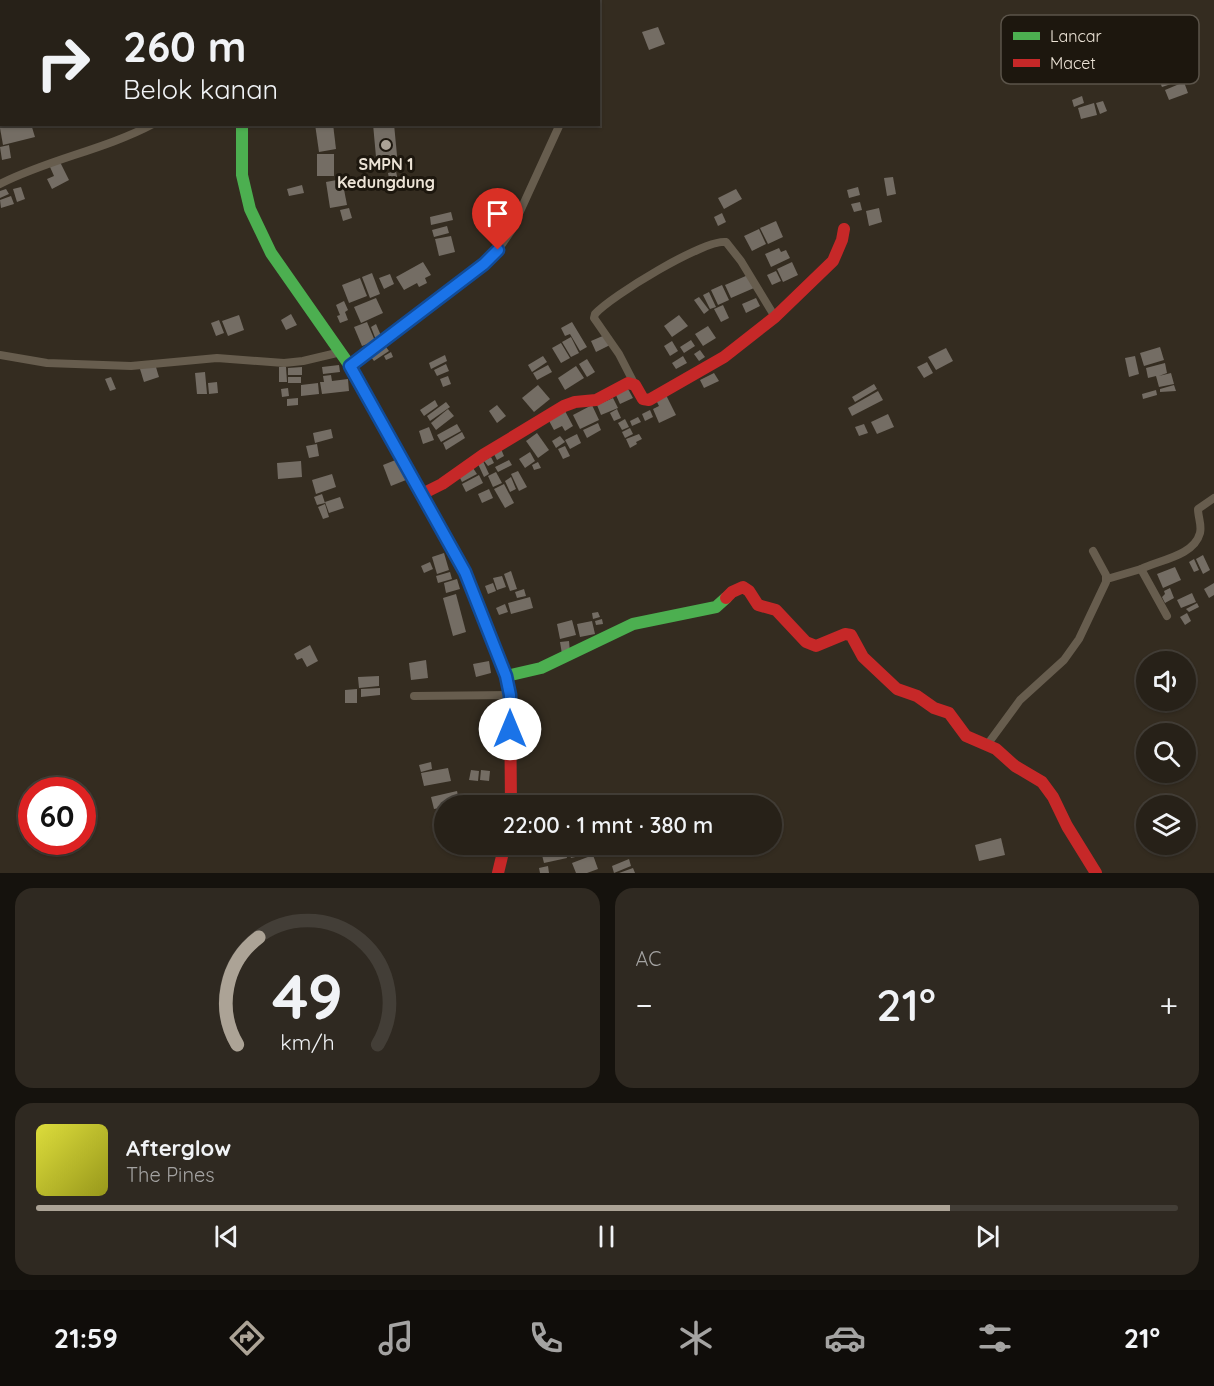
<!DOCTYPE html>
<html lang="id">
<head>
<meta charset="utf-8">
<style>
	:root { --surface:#272118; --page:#2f2921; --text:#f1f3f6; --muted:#a4a3a2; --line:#433e37; --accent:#aca396 }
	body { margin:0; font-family:Quicksand,sans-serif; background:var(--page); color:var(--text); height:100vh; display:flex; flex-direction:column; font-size:22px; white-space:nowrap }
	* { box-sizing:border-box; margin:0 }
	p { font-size:20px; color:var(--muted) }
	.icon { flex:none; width:33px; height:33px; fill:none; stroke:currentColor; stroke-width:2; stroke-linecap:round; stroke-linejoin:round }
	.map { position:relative; height:873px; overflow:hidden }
	.details { display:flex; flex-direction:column; gap:15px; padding:15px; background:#15120d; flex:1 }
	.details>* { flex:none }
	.hud { position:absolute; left:0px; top:0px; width:600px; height:126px; box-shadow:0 2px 4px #0004,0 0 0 2px var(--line); background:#272118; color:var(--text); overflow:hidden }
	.tools { position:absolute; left:1136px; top:651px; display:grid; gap:12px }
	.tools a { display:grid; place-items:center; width:60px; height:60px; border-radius:50%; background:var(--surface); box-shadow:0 2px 4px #0004,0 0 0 2px var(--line); font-size:30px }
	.speed { position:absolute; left:18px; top:777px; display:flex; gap:12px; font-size:30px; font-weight:700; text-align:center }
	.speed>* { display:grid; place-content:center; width:78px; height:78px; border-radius:50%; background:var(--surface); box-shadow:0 2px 4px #0004,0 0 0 2px var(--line); line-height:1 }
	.speed .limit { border:9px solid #d22; background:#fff; color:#111 }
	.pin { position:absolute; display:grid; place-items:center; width:51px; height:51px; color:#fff; margin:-62px -26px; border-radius:50% 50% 50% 0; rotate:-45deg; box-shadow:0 0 6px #0007 }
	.pin .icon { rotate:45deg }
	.me { position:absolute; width:66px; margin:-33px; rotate:0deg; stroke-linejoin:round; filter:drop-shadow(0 0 4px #0008) }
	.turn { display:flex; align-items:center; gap:21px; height:126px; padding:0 24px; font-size:27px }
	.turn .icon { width:78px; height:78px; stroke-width:2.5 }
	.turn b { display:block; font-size:42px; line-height:51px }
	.big { font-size:45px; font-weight:600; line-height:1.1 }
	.details .card { flex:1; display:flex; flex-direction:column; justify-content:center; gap:9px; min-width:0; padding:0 21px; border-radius:18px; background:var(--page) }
	.details .dial { align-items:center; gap:0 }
	.dial svg { height:156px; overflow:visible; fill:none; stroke:var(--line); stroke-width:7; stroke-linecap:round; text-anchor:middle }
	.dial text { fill:var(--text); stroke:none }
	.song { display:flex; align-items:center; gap:18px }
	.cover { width:72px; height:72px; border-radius:9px; background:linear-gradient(135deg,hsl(60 70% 55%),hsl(60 70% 35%)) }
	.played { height:6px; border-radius:3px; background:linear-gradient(90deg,var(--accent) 80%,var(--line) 80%) }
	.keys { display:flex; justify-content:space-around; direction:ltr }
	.heat { display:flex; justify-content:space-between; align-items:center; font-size:33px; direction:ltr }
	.details .tiles { flex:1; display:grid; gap:15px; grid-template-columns:1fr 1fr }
	.card:last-child { grid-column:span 2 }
	.trip { position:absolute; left:434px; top:795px; width:348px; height:60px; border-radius:30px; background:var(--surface); box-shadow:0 2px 4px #0004,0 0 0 2px var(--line); font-weight:600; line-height:60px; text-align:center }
	.menu { display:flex; height:96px; justify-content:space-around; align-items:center; background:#100d0a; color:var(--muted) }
	.menu .icon { width:42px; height:42px }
	.menu .on { color:var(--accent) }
	.menu b { font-size:27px; color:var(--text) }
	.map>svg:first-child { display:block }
	.building { fill:#746d64 }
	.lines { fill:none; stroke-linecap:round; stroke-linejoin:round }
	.street { stroke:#675d4e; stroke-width:8 }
	.fast { stroke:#4caf50; stroke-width:12 }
	.jam { stroke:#c62828; stroke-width:12 }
	.route-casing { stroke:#114b97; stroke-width:15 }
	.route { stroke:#1a73e8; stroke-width:10 }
	.poi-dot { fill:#aca396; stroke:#1d170e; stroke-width:2 }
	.labels { text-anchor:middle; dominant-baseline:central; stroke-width:6; stroke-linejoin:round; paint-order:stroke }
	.poi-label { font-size:16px; font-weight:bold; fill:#ece3d6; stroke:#1d170e }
	.key { fill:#1d170e; stroke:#5b544a; stroke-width:1.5 }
	.key-label { font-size:16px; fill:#ece3d6 }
</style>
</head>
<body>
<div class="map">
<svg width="1214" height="873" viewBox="0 0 1214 873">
	<rect width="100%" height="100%" fill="#342c20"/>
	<g class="building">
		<polygon points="658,27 665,44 649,50 642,32"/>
		<polygon points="1167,74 1171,84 1162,87 1158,78"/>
		<polygon points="1184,82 1188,93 1169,100 1165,90"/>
		<polygon points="1082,96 1084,103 1074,107 1072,100"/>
		<polygon points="1103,101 1107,111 1100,114 1096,103"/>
		<polygon points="1094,103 1097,115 1081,119 1078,108"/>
		<polygon points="14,124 31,124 35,137 3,145 0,128"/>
		<polygon points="315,124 333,124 336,149 319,152"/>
		<polygon points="373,124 394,124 398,166 377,168"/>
		<polygon points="9,145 11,158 2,160 0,147"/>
		<rect x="317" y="154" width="17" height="22"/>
		<polygon points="60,162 69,180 52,189 47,179 54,176 50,167"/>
		<polygon points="396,171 398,182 390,184 388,173"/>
		<polygon points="893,177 896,194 887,196 884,178"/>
		<polygon points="342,179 347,205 330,208 326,182"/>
		<polygon points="302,185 304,193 289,196 287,189"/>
		<polygon points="21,187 25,199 17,202 13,189"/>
		<polygon points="858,187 860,195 849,198 847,190"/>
		<polygon points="6,189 9,194 0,198 0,191"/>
		<polygon points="736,189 742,199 724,209 718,198"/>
		<polygon points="11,196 14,204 1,208 0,200"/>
		<polygon points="860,202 862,210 854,212 851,204"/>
		<polygon points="349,208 352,218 343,221 340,210"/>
		<polygon points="879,208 882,222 869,226 866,211"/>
		<polygon points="451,212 453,220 431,225 430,217"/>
		<polygon points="722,213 726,222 718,226 714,217"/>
		<polygon points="776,221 783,237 768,244 760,228"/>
		<polygon points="447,226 449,233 434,237 432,230"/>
		<polygon points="759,229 766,244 752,251 744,236"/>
		<polygon points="451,236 455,252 439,256 435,239"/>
		<polygon points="779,248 781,252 786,250 790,258 771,267 765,254"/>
		<polygon points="423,262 431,275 425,278 427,283 419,287 417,283 404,290 396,277"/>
		<polygon points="792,262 798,275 783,282 777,269"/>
		<polygon points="776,271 781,281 772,285 767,275"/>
		<polygon points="372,273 380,294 370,298 362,277"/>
		<polygon points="390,274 394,284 384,289 379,278"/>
		<polygon points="748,275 754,288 731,298 725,285"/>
		<polygon points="360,278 367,296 349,303 342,285"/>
		<polygon points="722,285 729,300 718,305 711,290"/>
		<polygon points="709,292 716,307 710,309 703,295"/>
		<polygon points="699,297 709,310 704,314 694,300"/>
		<polygon points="376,298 383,313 361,323 354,307"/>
		<polygon points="756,298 760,306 746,313 742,304"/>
		<polygon points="344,301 348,310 345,312 348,320 340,323 337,316 340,315 336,305"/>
		<polygon points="723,305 729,318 721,322 714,309"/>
		<polygon points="291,314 297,325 286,330 281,320"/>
		<polygon points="239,315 244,330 228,336 222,321"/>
		<polygon points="679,315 688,326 672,337 664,326"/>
		<polygon points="219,320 224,333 216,336 211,323"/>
		<polygon points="367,322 375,341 362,346 354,327"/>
		<polygon points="572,322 587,347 580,351 570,334 565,336 561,328"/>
		<polygon points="376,324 382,338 376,340 371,327"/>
		<polygon points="708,326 716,338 703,346 695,334"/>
		<polygon points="605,335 610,345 596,352 591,341"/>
		<polygon points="571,337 579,353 571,357 562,342"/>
		<polygon points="691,340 695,346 684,353 680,347"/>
		<polygon points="672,341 678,351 670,356 664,346"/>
		<polygon points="383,343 389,351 374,361 368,353"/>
		<polygon points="561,343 570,358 561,363 552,348"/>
		<polygon points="1160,347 1164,360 1144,366 1140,353"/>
		<polygon points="946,348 953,361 936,370 928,357"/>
		<polygon points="700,350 705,357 699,361 694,354"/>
		<polygon points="391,352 393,357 386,360 384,356"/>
		<polygon points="445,355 447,361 431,369 429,363"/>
		<polygon points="543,356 547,362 532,372 528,365"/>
		<polygon points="683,356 687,363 676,369 672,363"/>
		<polygon points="1135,356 1139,374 1129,377 1125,358"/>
		<polygon points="587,359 595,372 587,377 579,364"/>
		<polygon points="927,362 933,373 924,378 917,367"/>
		<polygon points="1165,363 1167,373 1159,376 1171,373 1174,384 1159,387 1156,376 1148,378 1146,368"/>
		<polygon points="155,364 159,377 144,382 140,369"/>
		<polygon points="446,364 449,371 437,376 434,370"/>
		<polygon points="339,365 340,372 323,374 322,367"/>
		<polygon points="548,365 552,372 537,380 533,373"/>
		<polygon points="576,366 584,378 565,390 558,378"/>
		<polygon points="279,367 286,367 287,382 279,382"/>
		<polygon points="302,367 302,375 288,375 288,368"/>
		<polygon points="205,372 207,394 197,394 195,373"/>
		<polygon points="714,373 719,381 704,388 700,380"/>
		<polygon points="331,375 332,381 348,379 349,391 322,394 320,382 324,382 323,376"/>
		<polygon points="448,376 451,384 443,387 440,379"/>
		<polygon points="111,377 116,389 110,391 105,379"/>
		<rect x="288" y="377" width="13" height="6"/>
		<polygon points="217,382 218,393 209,394 208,383"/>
		<polygon points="318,383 319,394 301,396 301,385"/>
		<polygon points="874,384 877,389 855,402 852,397"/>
		<polygon points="538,385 550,399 534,412 522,398"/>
		<polygon points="1174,385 1176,391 1160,392 1160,389"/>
		<polygon points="627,387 633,398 620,404 615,393"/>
		<polygon points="288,388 289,396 282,397 281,389"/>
		<polygon points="1156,390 1157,395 1143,399 1142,394"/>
		<polygon points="878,391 883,400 852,416 848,408"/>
		<polygon points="666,395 676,415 659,423 653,409 659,406 656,400"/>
		<polygon points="298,398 298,405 287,406 287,399"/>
		<polygon points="613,398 618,408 601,415 597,405"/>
		<polygon points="435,400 438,406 424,416 420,410"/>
		<polygon points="446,402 450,407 430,421 427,416"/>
		<polygon points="497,405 506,416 497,423 489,411"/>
		<polygon points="592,405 599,420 580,429 573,415"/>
		<polygon points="448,409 454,416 436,430 431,423"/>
		<polygon points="617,409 621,418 614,421 610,413"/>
		<polygon points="650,410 653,417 645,421 642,414"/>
		<polygon points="565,411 573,426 565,431 562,426 554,430 548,419"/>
		<polygon points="888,414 894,427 877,434 871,422"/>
		<polygon points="638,417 641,422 632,426 630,421"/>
		<polygon points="625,419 629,427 622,430 618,423"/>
		<polygon points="598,423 601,430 587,438 583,430"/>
		<polygon points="457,424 461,431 441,442 437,435"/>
		<polygon points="864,424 868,433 859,436 855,427"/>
		<polygon points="429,427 434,440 423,444 419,431"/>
		<polygon points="630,428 633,434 625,438 622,432"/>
		<polygon points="331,429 333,438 315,443 313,433"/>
		<polygon points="462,432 465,438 446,450 443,443"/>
		<polygon points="537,433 549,450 538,458 526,441"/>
		<polygon points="577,434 581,443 570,449 565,440"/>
		<polygon points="639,434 642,439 636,442 637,444 630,448 626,439"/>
		<polygon points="560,436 565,442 556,448 552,441"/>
		<polygon points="317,444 319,456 309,458 306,446"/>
		<polygon points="565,446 570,456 563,459 558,449"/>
		<polygon points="501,449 504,456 497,460 493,452"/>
		<polygon points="530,452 535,461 525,468 519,459"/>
		<polygon points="491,457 494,463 488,466 484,461"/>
		<polygon points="398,459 406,480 391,486 383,465"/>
		<polygon points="509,460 512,465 498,472 495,467"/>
		<polygon points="301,461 302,477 278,479 277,463"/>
		<polygon points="483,461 489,474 484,477 478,464"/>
		<polygon points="538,462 541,468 534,470 532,465"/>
		<polygon points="473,468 477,474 462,482 459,476"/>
		<polygon points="518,471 527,487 519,491 511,474"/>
		<polygon points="496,472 502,483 493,487 488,476"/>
		<polygon points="332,474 336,487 316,494 312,480"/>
		<polygon points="479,475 483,483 466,492 462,484"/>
		<polygon points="511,477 516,489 510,492 505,481"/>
		<polygon points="504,484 514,503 505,508 494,489"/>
		<polygon points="489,489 493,498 482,503 478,494"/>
		<polygon points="322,494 325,503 317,505 314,497"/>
		<polygon points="340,497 344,508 329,513 325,502"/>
		<polygon points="325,504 329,517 323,519 318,507"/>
		<polygon points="444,553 449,570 437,574 432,557"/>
		<polygon points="1203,555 1210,570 1203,574 1196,559"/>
		<polygon points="1194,559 1199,570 1194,572 1189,562"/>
		<polygon points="430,562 433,569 424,573 421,566"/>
		<polygon points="1175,567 1181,580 1163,588 1157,574"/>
		<polygon points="511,571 517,589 510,591 504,574"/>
		<polygon points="450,572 452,579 438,583 436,576"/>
		<polygon points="502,576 506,587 497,590 493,578"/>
		<polygon points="457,579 460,589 446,593 444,583"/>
		<polygon points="493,583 496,591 488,594 485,586"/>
		<polygon points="1214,583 1214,595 1209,598 1204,589"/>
		<polygon points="1170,588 1174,598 1165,603 1162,597 1165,594 1164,591"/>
		<polygon points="524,589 526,596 517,598 515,592"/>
		<polygon points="1192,593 1196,602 1181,608 1177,600"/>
		<polygon points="456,594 466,632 453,636 443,598"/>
		<polygon points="530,597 533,608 511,614 508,603"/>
		<polygon points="1197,603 1199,607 1189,612 1186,609"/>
		<polygon points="505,604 508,612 499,615 496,608"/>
		<polygon points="598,612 600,617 593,619 592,613"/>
		<polygon points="1187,613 1191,621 1185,625 1180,617"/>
		<polygon points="602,619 603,624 596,625 595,621"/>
		<polygon points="572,620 576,635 560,639 557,624"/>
		<polygon points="592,621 595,634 580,637 577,624"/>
		<polygon points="569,641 570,653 562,654 560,642"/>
		<polygon points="310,645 318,661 307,667 302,658 297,660 294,654"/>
		<polygon points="426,660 428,678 411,680 409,663"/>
		<polygon points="489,661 491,673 476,677 473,664"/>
		<polygon points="379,676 379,686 359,688 358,677"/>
		<polygon points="380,688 380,695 361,697 361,689"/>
		<polygon points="357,689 357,703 345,703 345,690"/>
		<polygon points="431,762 432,769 421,772 419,765"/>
		<polygon points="448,768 451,781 424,786 421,773"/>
		<polygon points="471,770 479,771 478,781 469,780"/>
		<polygon points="481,770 490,771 489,781 480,780"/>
		<polygon points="457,791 460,804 434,809 431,797"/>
		<polygon points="1001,838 1005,855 979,861 975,845"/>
		<polygon points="553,844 564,844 567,858 544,863 540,847"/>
		<polygon points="567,844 591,844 593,853 571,858"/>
		<polygon points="593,855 598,869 587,873 576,873 572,863"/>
		<polygon points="629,859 631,866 614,873 612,866"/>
		<polygon points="548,866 549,873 540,873 539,868"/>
		<polygon points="633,868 635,873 619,873"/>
	</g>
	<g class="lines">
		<g class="street">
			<polyline points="12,0 13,2"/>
			<polyline points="454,0 457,2"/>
			<polyline points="94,2 114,0"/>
			<polyline points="465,2 474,0"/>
			<polyline points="585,2 585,0"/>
			<path d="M 0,184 C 49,159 104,150 153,124"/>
			<polyline points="0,355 47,363 131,366 217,358 284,363 303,361 341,352"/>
			<polyline points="350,366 485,264 498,250 511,231 560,124"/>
			<path d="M 635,385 L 619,354 L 594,318 L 595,314 C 611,296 704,239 726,242 L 741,261 L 775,317"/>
			<path d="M 1141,569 C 1159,560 1194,556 1200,533 C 1202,525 1198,517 1198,509 L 1214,498"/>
			<polyline points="1107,579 1141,569 1167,616"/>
			<polyline points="414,696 510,695"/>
			<polyline points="987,745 1020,700 1064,660 1079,639 1106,582 1106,575 1093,551"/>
		</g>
		<g class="fast">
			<polyline points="242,124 242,175 250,209 271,253 350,366 381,422"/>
			<polyline points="506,676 541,668 633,624 716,607 726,598"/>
		</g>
		<g class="jam">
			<polyline points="246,0 246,2"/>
			<polyline points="381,422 465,572 506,676 510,695 511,806"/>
			<polyline points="422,494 442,484 483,455 564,406 575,402 596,400 628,383 635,385 643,399 649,400 724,357 775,317 833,261 842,240 844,229"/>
			<polyline points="726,598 732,592 743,587 749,591 758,605 776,610 806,642 816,646 845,634 851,635 863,657 897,689 917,696 934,708 949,713 966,736 996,749 1015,766 1042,782 1053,797 1067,826 1096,873"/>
			<polyline points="498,873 505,844"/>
		</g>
	</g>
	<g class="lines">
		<g class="route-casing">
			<polyline id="route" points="498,250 484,264 350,366 465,572 506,676 510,695 510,729"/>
		</g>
		<use href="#route" class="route"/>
	</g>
	<circle class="poi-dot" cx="386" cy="145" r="6"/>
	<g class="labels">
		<g class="poi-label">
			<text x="386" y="164">SMPN 1<tspan x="386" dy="18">Kedungdung</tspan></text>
		</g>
	</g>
	<rect x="1001" y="15" width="198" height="69" rx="9" class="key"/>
	<rect x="1013" y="32" width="27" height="8" fill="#4caf50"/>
	<rect x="1013" y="59" width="27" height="8" fill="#c62828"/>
	<g class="key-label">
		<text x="1050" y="42">Lancar</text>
		<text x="1050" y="69">Macet</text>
	</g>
</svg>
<div class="tools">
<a><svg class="icon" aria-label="sound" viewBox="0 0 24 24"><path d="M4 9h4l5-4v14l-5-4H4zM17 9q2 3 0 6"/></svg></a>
<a><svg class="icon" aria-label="search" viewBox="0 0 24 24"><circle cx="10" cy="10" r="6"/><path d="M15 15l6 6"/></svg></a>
<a><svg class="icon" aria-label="layers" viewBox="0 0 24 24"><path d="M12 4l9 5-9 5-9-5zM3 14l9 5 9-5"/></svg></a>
</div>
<div class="speed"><div class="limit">60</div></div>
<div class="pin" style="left:498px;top:250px;background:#d93025"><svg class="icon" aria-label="arrive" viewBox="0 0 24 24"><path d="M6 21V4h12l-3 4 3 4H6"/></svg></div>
<svg class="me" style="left:510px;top:729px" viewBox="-20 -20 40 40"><circle r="19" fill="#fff"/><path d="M0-13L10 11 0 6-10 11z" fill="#1a73e8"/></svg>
<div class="trip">22:00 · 1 mnt · 380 m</div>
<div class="hud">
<div class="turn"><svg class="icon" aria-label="right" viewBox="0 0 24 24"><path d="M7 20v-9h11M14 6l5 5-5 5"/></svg><div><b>260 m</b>Belok kanan</div></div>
</div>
</div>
<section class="details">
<div class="tiles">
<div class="card dial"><svg viewBox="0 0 100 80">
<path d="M14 69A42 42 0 1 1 86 69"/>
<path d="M14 69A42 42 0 0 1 25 14" stroke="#aca396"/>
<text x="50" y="56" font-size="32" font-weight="700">49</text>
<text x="50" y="72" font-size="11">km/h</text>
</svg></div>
<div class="card"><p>AC</p>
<div class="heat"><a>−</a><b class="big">21°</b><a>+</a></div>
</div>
<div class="card">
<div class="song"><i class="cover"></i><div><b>Afterglow</b><p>The Pines</p></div></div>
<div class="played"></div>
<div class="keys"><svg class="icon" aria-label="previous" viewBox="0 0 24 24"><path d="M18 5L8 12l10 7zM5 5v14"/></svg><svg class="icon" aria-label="pause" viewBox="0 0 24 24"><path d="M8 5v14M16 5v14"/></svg><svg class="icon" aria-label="next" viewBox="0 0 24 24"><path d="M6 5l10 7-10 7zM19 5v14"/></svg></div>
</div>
</div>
</section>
<nav class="menu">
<b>21:59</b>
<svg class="icon on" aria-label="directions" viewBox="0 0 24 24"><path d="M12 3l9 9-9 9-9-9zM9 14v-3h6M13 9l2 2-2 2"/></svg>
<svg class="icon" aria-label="music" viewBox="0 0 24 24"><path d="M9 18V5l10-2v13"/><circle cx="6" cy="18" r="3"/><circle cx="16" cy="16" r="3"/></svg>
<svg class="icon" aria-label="phone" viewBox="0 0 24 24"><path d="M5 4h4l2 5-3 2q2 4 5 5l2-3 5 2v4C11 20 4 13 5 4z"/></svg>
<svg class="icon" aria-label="climate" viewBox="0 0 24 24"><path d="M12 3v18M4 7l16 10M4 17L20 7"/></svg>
<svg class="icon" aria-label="car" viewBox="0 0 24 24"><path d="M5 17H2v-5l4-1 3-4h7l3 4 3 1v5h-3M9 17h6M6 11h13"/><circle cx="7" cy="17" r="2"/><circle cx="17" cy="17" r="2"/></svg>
<svg class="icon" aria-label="filters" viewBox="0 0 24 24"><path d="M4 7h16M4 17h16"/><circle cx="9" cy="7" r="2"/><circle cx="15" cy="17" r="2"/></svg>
<b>21°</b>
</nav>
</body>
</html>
